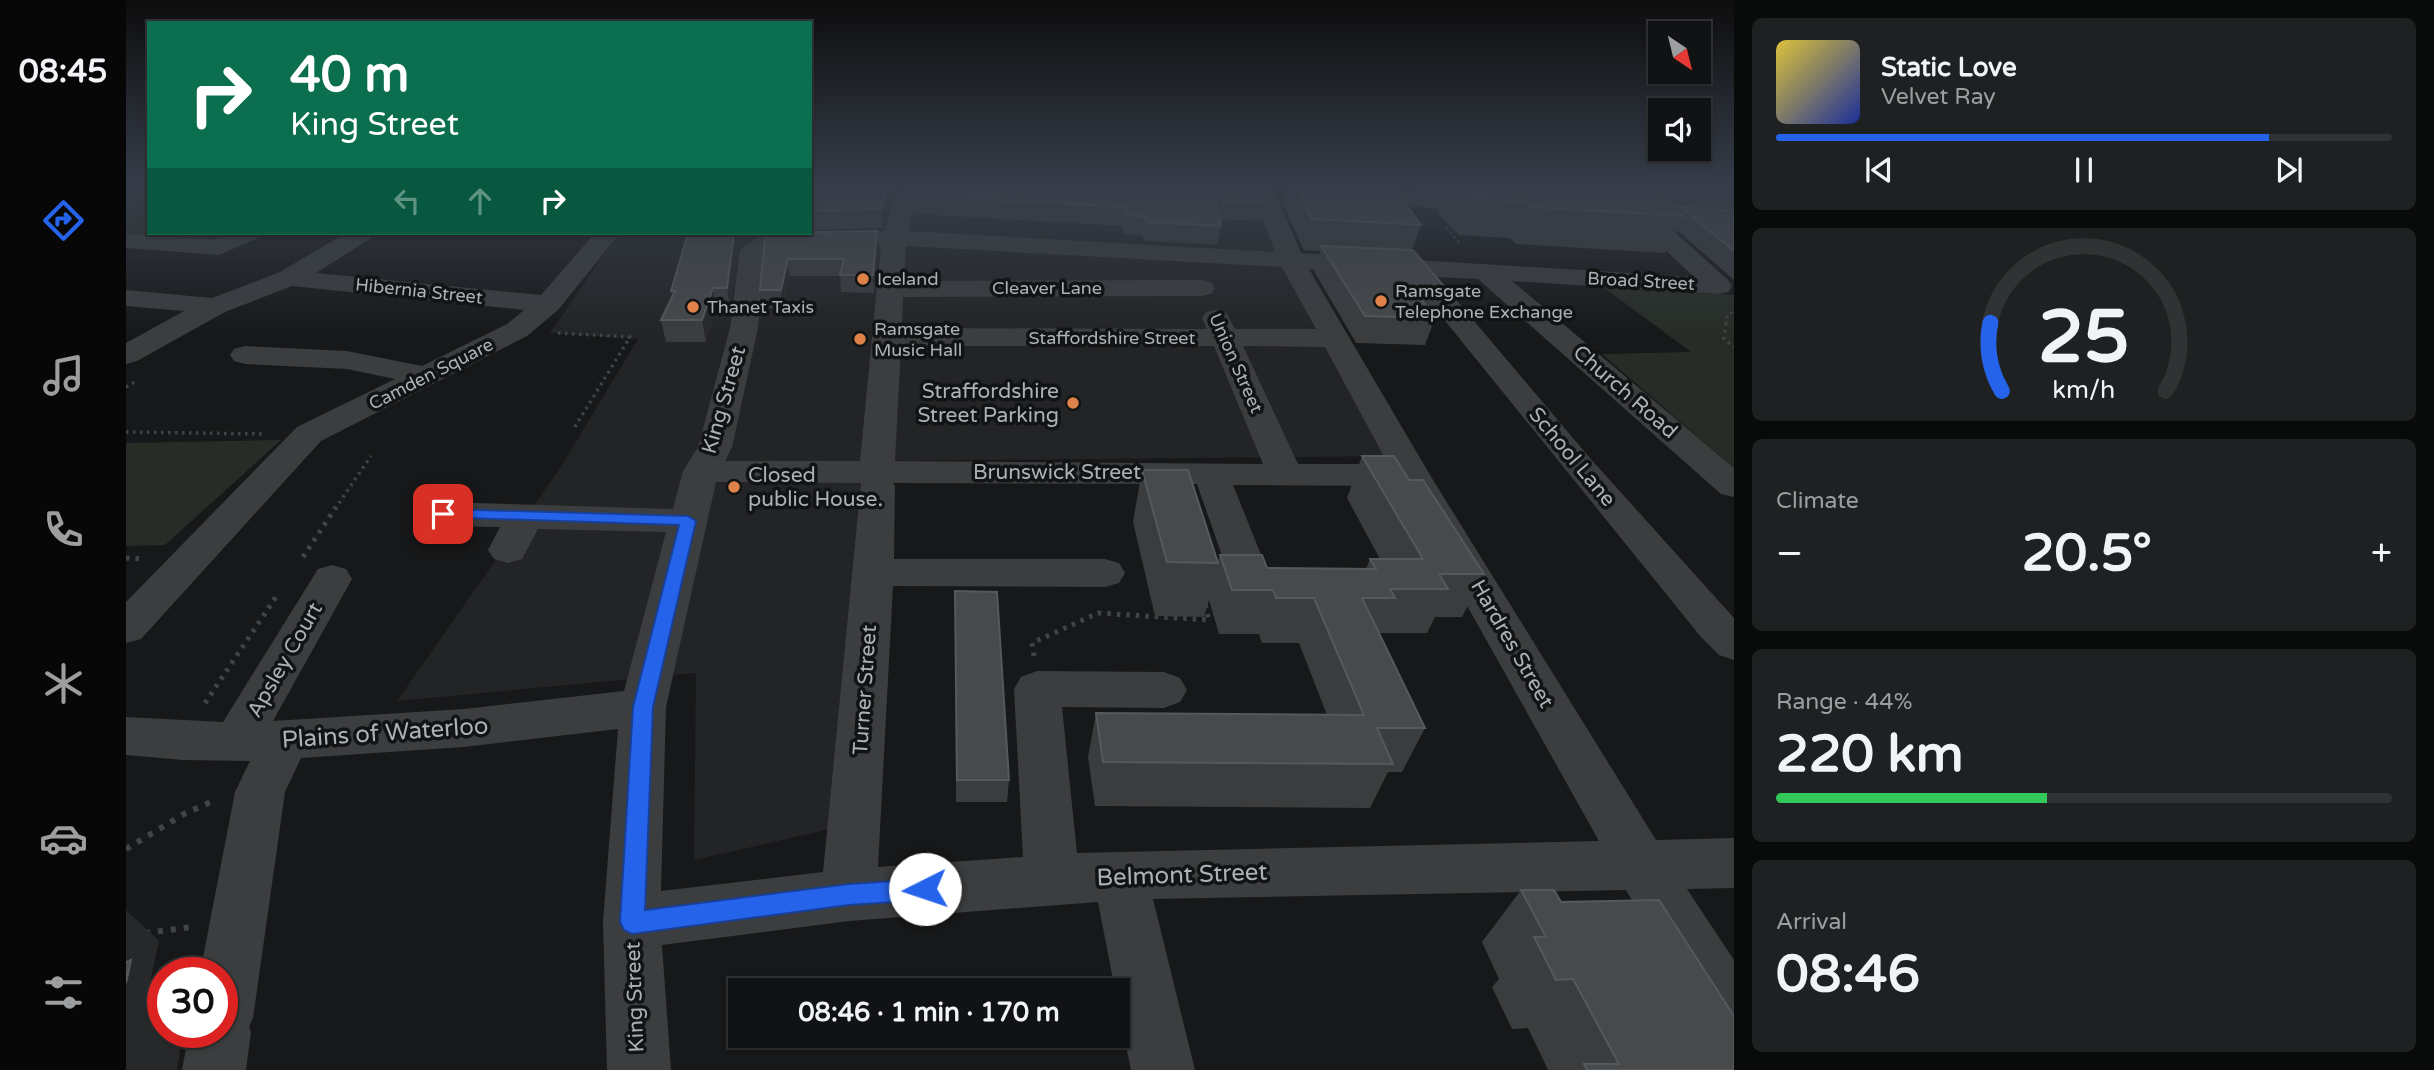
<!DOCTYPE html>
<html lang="en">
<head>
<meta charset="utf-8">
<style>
	:root { --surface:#111213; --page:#1e2021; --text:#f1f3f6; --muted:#9c9ea0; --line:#303233; --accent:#2563eb }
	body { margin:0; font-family:"Varela Round",sans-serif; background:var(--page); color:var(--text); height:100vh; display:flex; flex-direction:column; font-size:26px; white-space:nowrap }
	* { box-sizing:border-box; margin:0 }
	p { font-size:23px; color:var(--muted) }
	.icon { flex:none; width:38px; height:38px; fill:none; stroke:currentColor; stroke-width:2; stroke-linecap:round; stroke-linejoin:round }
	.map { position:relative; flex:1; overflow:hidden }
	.side { display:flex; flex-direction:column; gap:18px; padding:18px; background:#090a0a; width:700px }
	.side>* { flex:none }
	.guide { position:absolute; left:21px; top:21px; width:665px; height:214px; border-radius:0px; box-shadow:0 2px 5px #0004,0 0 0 2px var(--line); background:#0b6e4f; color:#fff; overflow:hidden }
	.needle { width:46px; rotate:145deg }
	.fabs { position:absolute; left:1522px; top:21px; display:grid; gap:14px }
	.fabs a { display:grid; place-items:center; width:63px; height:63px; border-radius:0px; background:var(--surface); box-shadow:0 2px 5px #0004,0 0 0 2px var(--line); font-size:35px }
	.speed { position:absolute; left:21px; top:957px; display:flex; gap:14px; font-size:35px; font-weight:700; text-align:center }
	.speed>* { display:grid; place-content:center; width:91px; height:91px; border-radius:50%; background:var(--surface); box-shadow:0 2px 5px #0004,0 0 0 2px var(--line); line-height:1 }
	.speed .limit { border:10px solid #d22; background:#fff; color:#111 }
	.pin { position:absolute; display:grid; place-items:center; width:60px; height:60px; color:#fff; margin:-30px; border-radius:14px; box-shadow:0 4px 10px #0006 }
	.me { position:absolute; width:77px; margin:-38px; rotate:266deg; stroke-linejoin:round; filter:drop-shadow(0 0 5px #0008) }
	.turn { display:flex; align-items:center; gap:24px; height:147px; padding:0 28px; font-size:32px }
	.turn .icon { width:91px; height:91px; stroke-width:2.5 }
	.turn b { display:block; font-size:49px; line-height:60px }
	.lanes { display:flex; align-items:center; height:66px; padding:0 28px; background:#0003; justify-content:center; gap:35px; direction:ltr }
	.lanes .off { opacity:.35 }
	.big { font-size:52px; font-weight:700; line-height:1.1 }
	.side .tile { flex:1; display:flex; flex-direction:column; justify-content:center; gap:10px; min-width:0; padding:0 24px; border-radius:10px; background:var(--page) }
	.side .dial { align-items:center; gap:0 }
	.dial svg { height:182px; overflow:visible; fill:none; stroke:var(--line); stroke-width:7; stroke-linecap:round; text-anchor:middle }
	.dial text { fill:var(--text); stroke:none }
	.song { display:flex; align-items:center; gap:21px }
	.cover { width:84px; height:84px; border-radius:10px; background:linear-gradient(135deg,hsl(50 70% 55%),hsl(230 70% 35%)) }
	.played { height:7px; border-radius:4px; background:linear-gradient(90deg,var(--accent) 80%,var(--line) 80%) }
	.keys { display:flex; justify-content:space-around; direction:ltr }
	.heat { display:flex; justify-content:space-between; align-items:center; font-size:38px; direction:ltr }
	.charge { height:10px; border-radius:5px; background:linear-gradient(90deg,#34c759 44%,var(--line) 0) }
	.trip { position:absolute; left:602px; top:978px; width:402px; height:70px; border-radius:0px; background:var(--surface); box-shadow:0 2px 5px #0004,0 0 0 2px var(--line); font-weight:700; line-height:70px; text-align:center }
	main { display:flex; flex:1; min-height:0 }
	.menu { display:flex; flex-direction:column; width:126px; justify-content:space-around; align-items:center; background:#070708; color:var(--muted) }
	.menu .icon { width:49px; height:49px }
	.menu .current { color:var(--accent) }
	.menu b { font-size:32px; color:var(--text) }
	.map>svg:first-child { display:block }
	.built { fill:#232426 }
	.green { fill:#272d26 }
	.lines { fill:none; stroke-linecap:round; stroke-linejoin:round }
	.path-far3 { stroke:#414446; stroke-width:2.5; stroke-dasharray:2.5 3.5; stroke-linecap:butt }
	.path-far2 { stroke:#414446; stroke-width:3.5; stroke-dasharray:2.5 4.5; stroke-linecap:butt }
	.path-far1 { stroke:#414446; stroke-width:5; stroke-dasharray:3.5 6; stroke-linecap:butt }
	.path { stroke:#414446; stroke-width:6; stroke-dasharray:5 8; stroke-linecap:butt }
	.minor { fill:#3b3d3f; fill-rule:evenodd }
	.wall { fill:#3a3c3e }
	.shaded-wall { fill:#27282a }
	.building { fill:#47494b; stroke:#56595c; stroke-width:2 }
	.route { fill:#2563eb; stroke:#184099; stroke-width:2 }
	.poi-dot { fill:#de824a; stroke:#121314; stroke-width:2.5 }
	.labels { text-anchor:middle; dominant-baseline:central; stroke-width:7; stroke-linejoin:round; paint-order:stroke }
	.far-poi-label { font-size:18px; fill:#abb2b7; stroke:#121314; text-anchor:start }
	.far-street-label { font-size:18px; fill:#abb2b7; stroke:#121314 }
	.poi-label { font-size:21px; fill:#abb2b7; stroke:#121314; text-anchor:end }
	.street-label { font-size:21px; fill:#abb2b7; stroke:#121314 }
	.near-street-label { font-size:24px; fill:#abb2b7; stroke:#121314 }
</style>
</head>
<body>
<main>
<nav class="menu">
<b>08:45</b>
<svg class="icon current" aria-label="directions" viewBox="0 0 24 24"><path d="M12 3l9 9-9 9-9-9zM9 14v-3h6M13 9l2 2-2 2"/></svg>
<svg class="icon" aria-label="music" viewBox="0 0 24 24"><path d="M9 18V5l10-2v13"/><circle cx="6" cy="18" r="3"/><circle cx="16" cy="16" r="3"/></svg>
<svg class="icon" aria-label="phone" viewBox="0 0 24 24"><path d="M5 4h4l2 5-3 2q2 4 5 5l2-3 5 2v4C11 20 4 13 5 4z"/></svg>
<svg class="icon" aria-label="climate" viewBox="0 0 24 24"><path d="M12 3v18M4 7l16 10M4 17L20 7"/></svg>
<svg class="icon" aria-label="car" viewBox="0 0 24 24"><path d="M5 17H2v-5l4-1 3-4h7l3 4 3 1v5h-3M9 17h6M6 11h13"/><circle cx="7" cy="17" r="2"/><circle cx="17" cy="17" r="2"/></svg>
<svg class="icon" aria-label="filters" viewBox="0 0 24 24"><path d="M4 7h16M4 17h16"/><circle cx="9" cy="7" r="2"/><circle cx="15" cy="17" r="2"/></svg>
</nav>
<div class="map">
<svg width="1608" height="1070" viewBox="0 0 1608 1070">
	<rect width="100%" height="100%" fill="#171819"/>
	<polygon class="built" points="684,183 1608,183 1608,211 1134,186 1156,262 1268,456 748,461 718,826 568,860 570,673 271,701 434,468 512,339 424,333 493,233 684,233"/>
	<g class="green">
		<polygon points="23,183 23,233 114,233 89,245 0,235 0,193"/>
		<polygon points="1477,287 1608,295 1608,468 1476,354 1565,352"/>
		<polygon points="155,440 39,545 0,546 0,443"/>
	</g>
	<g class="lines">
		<g class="path-far3">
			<polyline points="0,201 23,195"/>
			<polyline points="1320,227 1334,244"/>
			<polyline points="1600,324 1601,317 1608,310"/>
		</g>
		<g class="path-far2">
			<polyline points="1600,323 1598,339 1608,347"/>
			<polyline points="432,333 504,337 447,430"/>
			<polyline points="0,387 9,382"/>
			<polyline points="0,432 140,434"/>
			<polyline points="209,509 245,456"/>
		</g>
		<g class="path-far1">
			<polyline points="177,557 210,507"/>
			<polyline points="0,558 17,559"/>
			<polyline points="908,656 906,643 972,613 1083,620 1079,605"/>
			<polyline points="79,703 152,594"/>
		</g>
		<g class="path">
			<polyline points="0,849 58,814 89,800"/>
			<polyline points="19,933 66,927"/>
		</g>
		<g class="minor">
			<path d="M 785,183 L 809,183 L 790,202 L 782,231 L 1149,252 L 1127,192 L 1130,187 L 1146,187 L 1149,192 L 1175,253 L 1568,277 L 1508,220 L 1504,215 L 1508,210 L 1524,210 L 1602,280 L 1606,286 L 1602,292 L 1593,294 L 1386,281 L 1608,468 L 1608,497 L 1595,494 L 1352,279 L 1311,277 L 1463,457 L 1608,618 L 1608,660 L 1593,655 L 1575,637 L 1282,275 L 1183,269 L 1304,475 L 1530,840 L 1608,838 L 1608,888 L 1561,889 L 1608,960 L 1608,1046 L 1586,1037 L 1500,890 L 1027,899 L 1069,1070 L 1005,1070 L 992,1006 L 992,990 L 989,990 L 972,902 L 723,921 L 536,945 L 545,1070 L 481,1070 L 477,922 L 492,729 L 338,747 L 175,758 L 159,792 L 127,1018 L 123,1027 L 125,1032 L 120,1070 L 56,1070 L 63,1032 L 96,1032 L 96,973 L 74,973 L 109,792 L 124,761 L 57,760 L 0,755 L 0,717 L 97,722 L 192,569 L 206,565 L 220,569 L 226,579 L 147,721 L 338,709 L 498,691 L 540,532 L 412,529 L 396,559 L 382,563 L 368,559 L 362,550 L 374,527 L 317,526 L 304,522 L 298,514 L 304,506 L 317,502 L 547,509 L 557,471 L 572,447 L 604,328 L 614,250 L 636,233 L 649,234 L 652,239 L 638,252 L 632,328 L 606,447 L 599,461 L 734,461 L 755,245 L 698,245 L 689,243 L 686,238 L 689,233 L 698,231 L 758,231 L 768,200 ZM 780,246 L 1156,267 L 1190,329 L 1109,329 L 1100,312 L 1090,310 L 1080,312 L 1076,318 L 1081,329 L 776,328 L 777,297 L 1076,296 L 1085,294 L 1089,288 L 1085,282 L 1076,280 L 778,281 ZM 775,346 L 1088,346 L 1137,464 L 769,461 ZM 1117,346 L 1199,347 L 1262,464 L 1172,464 ZM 590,482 L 735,483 L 697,872 L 535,891 L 540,707 ZM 767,483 L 1071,484 L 1100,567 L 1106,576 L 1120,580 L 1134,576 L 1140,567 L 1107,485 L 1274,486 L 1473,841 L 951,853 L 936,707 L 1038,708 L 1054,702 L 1061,690 L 1054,678 L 1038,672 L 911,671 L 895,677 L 888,689 L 897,857 L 752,867 L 767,586 L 979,587 L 993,583 L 999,573 L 993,563 L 979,559 L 768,559 L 769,486 Z"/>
			<polygon points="1226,191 1365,197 1373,199 1376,204 1373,209 1365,211 1218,203 1215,198 1218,193"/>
			<polygon points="105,233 136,233 132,238 93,255 0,248 0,234 89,240"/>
			<polygon points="220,233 249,233 245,238 190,273 415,295 469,233 494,233 432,310 401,336 195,441 15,639 0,643 0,602 171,427 269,379 221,369 119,364 108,361 104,355 108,349 119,346 221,351 296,366 381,324 398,310 166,286 99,312 11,361 0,364 0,343 58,311 0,306 0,290 86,298 154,272"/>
		</g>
	</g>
	<g class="wall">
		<polygon points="684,183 766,199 756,228 684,230"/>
		<polygon points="794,183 1264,183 1295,225 1286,250 1322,291 1312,317 1308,317 1309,318 1299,345 1230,343 1188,271 1194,251 1178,250 1156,203 1160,185 1132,183 1139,202 1135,221 1093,219 1095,226 1091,245 1017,241 1017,236 997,233 997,226 789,214 789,195"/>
		<polygon points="1285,183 1608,183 1608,280 1551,230 1539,253 1390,244 1384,238 1333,235 1311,212 1317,194 1293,192"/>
		<polygon points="751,231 752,248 748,293 715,292 714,276 663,276 656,308 636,308 634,290 639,237"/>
		<polygon points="559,233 632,233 611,250 604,309 590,309 580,342 540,342 535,320 546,296 545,291 560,238"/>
		<polygon points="1236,456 1283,480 1358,574 1336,617 1309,617 1301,633 1254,633 1254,635 1299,728 1276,772 1262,772 1244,808 969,806 962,757 970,713 1201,715 1173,643 1136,643 1133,634 1093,634 1083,600 1078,617 1029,616 1007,522 1016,470 1092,561 1094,555 1141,568 1240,569 1244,559 1254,559 1221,498"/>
		<polygon points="829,591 883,780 881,802 830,802"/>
		<polygon points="1395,890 1435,902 1608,1070 1422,1070 1402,1028 1386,1029 1366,987 1373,979 1356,942"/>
	</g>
	<g class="shaded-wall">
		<polygon points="764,183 782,183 766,199 756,228 755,209"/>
		<polygon points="751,231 752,248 748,293 747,275"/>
		<polygon points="608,233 632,233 611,250 604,309 601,288"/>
		<polygon points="662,259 663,276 656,308 655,290"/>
		<polygon points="587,288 590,309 580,342 576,320"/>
		<polygon points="0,910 33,941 25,978 37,988 37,1032 57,1032 51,1070 0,1070"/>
	</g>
	<g class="building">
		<polygon points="684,183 764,183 755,209 684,211"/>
		<polygon points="794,183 1131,183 1139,202 1089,200 1095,226 1020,222 1019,217 999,213 999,207 789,195 792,185"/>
		<polygon points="1168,183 1264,183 1295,225 1186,219"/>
		<polygon points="1330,183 1448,183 1524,187 1558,216 1405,207 1399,201 1346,199"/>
		<polygon points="1448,183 1608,183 1608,192 1524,187"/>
		<polygon points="1554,207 1608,211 1608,251"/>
		<polygon points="751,231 747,275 714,275 718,259 662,259 655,290 634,290 639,237 644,233"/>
		<polygon points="562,233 608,233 601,288 587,288 576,320 535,320 549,291 545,291"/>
		<polygon points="1195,246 1287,250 1322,291 1288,290 1309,318 1239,316"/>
		<polygon points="1236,456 1268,456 1283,480 1297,480 1358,574 1313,574 1322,589 1264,589 1269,598 1236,598 1299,728 1251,728 1267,764 977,762 970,713 1238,715 1188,598 1150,598 1147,590 1106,590 1094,555 1136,555 1141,568 1250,569 1244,559 1297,559"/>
		<polygon points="1016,470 1062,470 1092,563 1041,562"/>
		<polygon points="829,591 871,592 883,780 831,780"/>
		<polygon points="1395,890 1428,890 1435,902 1533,900 1608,1016 1608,1070 1461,1070 1458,1064 1493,1064 1447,979 1430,980 1408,937 1420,937"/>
		<polygon points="5,960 0,983 0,962"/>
	</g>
	<linearGradient id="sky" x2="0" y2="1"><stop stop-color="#0d0d0e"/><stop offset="0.55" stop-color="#363d49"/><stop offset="1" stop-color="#363d49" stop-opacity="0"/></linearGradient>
	<rect width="1608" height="333" fill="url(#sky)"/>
	<polygon class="route" points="317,509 562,516 570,521 527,707 519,910 723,884 799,879 807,882 811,889 807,897 799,900 723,905 506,934 498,930 494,922 507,707 553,525 312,517 310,514 312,511"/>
	<g class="poi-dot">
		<circle cx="737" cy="279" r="7"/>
		<circle cx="1255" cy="301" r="7"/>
		<circle cx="567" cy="307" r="7"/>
		<circle cx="734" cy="339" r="7"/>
		<circle cx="947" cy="403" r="7"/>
		<circle cx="608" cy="487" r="7"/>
	</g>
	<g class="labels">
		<g class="far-poi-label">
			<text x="751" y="279">Iceland</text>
			<text x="1269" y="291">Ramsgate<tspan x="1269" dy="21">Telephone Exchange</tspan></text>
			<text x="581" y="307">Thanet Taxis</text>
			<text x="748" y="329">Ramsgate<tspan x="748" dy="21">Music Hall</tspan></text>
		</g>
		<g class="far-street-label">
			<text transform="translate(1515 281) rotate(3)">Broad Street</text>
			<text x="921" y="288">Cleaver Lane</text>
			<text transform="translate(293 291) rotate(6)">Hibernia Street</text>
			<text x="986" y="338">Staffordshire Street</text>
			<text transform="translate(1110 363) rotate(66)">Union Street</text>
			<text transform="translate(305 374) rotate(-27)">Camden Square</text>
		</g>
		<g class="poi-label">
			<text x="933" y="391">Straffordshire<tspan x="933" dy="24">Street Parking</tspan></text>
			<text x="622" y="475" text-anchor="start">Closed<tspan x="622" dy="24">public House.</tspan></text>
		</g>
		<g class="street-label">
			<text transform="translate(1499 392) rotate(41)">Church Road</text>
			<text transform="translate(598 400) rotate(-74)">King Street</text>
			<text transform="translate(1446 457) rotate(50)">School Lane</text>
			<text x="931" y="472">Brunswick Street</text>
			<text transform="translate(1386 644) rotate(60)">Hardres Street</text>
			<text transform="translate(159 660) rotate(-60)">Apsley Court</text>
			<text transform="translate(739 690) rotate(-86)">Turner Street</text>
			<text transform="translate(509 997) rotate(-92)">King Street</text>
		</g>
		<g class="near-street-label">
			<text transform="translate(259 733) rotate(-4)">Plains of Waterloo</text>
			<text transform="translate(1056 875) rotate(-2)">Belmont Street</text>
		</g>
	</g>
</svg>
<div class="fabs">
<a><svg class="needle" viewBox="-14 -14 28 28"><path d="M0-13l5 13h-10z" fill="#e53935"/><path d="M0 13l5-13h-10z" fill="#9c9ea0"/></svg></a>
<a><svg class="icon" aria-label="sound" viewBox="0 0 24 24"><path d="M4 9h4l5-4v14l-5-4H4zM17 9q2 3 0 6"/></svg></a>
</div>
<div class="speed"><div class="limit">30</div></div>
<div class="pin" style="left:317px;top:514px;background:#d93025"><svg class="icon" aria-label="arrive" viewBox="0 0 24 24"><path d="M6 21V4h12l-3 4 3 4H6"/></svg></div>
<svg class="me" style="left:799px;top:889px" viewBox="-20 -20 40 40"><circle r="19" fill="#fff"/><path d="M0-13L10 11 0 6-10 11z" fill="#2563eb"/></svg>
<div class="trip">08:46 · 1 min · 170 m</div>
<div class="guide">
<div class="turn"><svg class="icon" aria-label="right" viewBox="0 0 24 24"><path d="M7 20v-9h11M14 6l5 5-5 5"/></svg><div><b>40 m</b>King Street</div></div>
<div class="lanes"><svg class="icon off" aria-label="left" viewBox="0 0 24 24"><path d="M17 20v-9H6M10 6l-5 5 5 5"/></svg><svg class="icon off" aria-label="ahead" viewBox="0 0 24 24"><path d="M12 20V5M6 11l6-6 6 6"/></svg><svg class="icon" aria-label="right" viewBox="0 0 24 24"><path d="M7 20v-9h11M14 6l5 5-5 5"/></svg></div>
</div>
</div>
<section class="side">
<div class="tile">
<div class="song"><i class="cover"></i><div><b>Static Love</b><p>Velvet Ray</p></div></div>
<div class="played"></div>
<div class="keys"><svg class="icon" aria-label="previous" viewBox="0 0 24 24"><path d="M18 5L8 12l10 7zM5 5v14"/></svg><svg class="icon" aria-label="pause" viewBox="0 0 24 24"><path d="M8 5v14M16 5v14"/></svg><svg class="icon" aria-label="next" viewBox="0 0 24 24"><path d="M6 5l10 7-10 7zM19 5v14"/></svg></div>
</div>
<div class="tile dial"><svg viewBox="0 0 100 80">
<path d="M14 69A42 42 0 1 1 86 69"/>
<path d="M14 69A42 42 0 0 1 9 39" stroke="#2563eb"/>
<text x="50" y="56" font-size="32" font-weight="700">25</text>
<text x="50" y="72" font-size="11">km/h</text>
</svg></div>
<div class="tile"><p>Climate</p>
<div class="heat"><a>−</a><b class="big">20.5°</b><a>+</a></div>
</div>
<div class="tile"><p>Range · 44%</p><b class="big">220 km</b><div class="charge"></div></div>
<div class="tile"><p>Arrival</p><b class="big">08:46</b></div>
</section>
</main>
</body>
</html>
